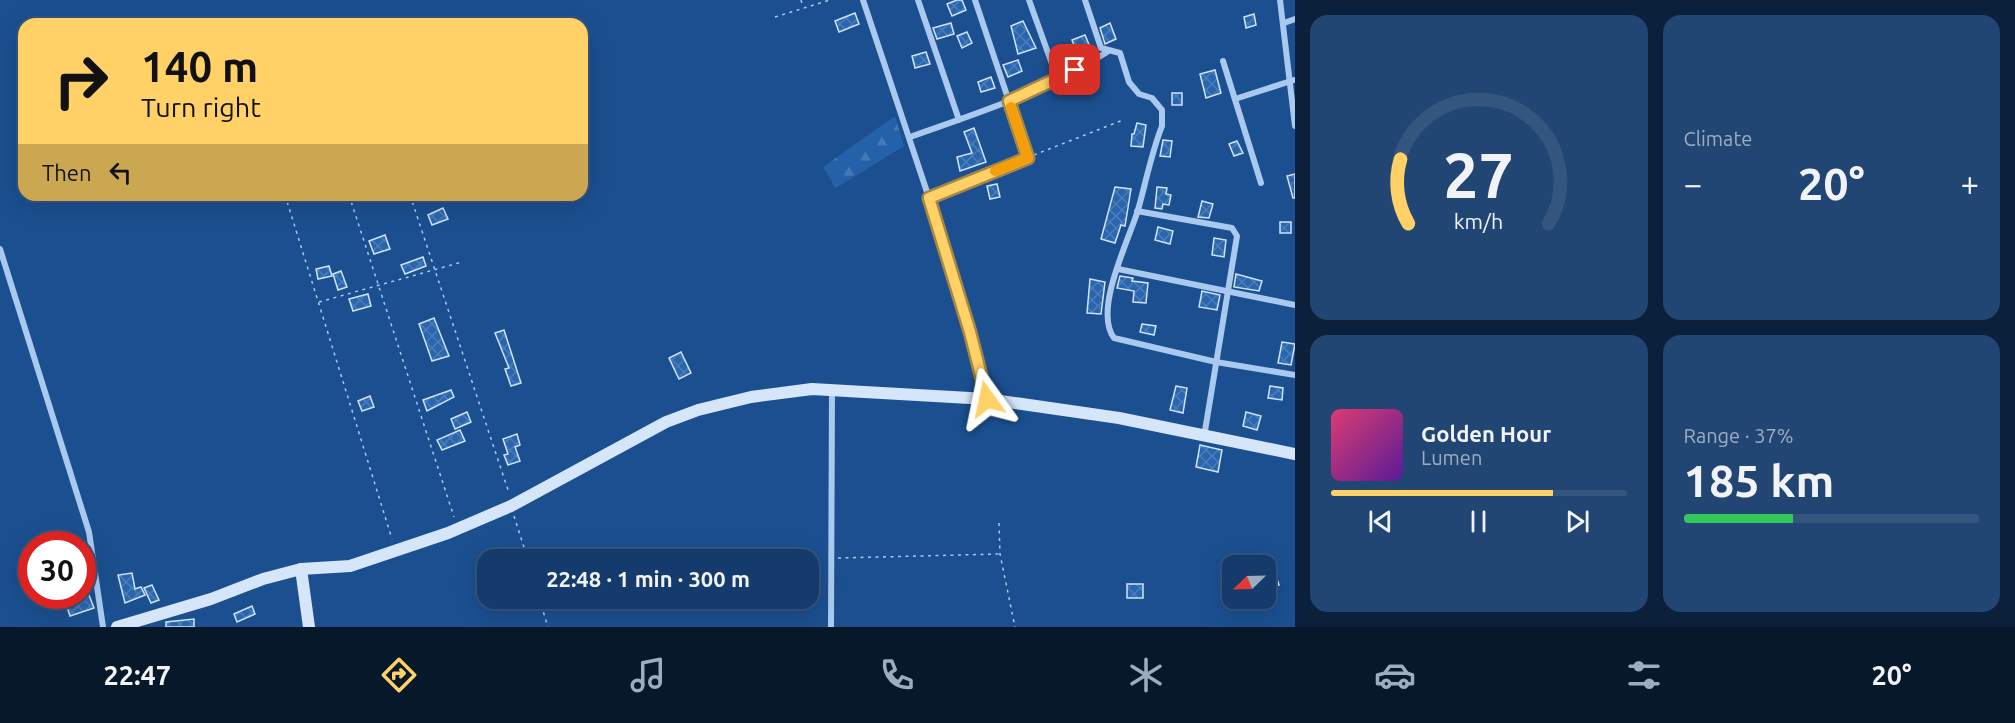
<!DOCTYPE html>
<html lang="en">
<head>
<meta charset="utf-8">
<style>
	:root { --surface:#143b6b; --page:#214673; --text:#f1f3f6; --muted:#9dadc1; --line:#33557e; --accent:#ffd166 }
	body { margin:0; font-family:Ubuntu,sans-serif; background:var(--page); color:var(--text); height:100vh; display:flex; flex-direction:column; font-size:22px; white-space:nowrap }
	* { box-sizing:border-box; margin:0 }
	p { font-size:20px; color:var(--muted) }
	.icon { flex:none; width:33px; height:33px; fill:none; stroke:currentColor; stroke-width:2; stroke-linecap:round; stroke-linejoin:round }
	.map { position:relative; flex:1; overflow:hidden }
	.side { display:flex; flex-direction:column; gap:15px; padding:15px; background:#0b203b; width:720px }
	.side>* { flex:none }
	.hud { position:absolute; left:18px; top:18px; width:570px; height:183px; border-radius:18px; box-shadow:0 6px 24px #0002,0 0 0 2px var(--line); background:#ffd166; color:#111; overflow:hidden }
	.needle { width:39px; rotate:247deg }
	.tools { position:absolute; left:1222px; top:555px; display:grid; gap:12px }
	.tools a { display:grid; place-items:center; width:54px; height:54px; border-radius:12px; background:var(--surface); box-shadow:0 6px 24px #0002,0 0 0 2px var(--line); font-size:30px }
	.speed { position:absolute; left:18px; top:531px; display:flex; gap:12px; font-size:30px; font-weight:700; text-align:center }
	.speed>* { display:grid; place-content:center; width:78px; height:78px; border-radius:50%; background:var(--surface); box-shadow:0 6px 24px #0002,0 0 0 2px var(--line); line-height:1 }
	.speed .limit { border:9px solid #d22; background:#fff; color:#111 }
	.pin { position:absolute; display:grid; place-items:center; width:51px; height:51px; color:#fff; margin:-26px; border-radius:12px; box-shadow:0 3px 9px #0006 }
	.me { position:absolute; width:66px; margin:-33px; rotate:348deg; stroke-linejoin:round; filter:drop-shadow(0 0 4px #0008) }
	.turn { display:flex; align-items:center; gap:21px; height:126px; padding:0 24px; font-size:27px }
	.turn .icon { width:78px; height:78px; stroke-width:2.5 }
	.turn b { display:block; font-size:42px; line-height:51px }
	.then { display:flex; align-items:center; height:57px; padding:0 24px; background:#0003; gap:12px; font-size:22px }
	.big { font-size:45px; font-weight:700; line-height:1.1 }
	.side .card { flex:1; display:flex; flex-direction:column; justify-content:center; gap:9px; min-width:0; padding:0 21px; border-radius:18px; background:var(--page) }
	.side .dial { align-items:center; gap:0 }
	.dial svg { height:156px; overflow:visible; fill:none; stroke:var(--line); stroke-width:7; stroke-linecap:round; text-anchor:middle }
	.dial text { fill:var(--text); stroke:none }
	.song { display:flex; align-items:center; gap:18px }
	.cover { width:72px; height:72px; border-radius:9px; background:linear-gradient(135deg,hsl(340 70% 55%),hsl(270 70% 35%)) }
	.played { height:6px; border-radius:3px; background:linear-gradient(90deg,var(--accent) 75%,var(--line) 75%) }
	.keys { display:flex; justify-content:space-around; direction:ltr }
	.heat { display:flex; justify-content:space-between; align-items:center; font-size:33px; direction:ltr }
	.charge { height:9px; border-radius:4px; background:linear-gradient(90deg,#34c759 37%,var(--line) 0) }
	.side .tiles { flex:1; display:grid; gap:15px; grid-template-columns:repeat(2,1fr) }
	.trip { position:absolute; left:477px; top:549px; width:342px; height:60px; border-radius:18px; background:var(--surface); box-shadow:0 6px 24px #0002,0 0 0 2px var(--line); font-weight:700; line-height:60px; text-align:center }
	.tab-bar { display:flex; height:96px; justify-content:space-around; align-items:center; background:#08182b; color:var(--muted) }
	.tab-bar .icon { width:42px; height:42px }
	.tab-bar .active { color:var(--accent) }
	.tab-bar b { font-size:27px; color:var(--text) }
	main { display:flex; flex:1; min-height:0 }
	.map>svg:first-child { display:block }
	.forest { fill:url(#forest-firs) }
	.building { fill:url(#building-cross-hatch); stroke:#cfe3fa; stroke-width:1.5 }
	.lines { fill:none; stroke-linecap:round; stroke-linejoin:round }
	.path { stroke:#a9c9ee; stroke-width:1.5; stroke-dasharray:3 4.5; stroke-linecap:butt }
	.street { stroke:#a9c9ee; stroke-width:6 }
	.secondary { stroke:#d6e6fa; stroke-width:12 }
	.route-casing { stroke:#a68842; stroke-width:15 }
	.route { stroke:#ffd166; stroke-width:10 }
	.slow { stroke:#f59e0b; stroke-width:10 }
</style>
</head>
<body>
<main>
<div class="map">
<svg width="1295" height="627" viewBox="0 0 1295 627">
	<defs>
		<pattern id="forest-firs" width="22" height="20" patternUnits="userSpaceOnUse" patternTransform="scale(1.5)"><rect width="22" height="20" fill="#2461a8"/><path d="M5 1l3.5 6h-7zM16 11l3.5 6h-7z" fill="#4579b5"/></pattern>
		<pattern id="building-cross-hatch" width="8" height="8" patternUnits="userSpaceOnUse" patternTransform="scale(1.5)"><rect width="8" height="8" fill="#2a66ad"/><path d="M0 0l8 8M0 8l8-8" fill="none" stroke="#4a7db9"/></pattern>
	</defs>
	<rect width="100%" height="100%" fill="#1b4f8f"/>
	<polygon class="forest" points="895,116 904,146 836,188 823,167"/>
	<g class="building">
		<polygon points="957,0 962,0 966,10 952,16 947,4"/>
		<polygon points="855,13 859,24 839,32 835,21"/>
		<polygon points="1254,14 1256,25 1246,28 1244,17"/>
		<polygon points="1023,21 1036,48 1018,54 1011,26"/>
		<polygon points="951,23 954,34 937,39 933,28"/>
		<polygon points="1110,23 1116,39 1105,44 1100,28"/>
		<polygon points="967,32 972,43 962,48 957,36"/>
		<polygon points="1085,35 1093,54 1080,61 1072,40"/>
		<polygon points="926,52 930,64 915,68 912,56"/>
		<polygon points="1018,60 1022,71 1008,77 1003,65"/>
		<polygon points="1215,70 1221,93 1206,98 1200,74"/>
		<polygon points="991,77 995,88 981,92 978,82"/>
		<rect x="1172" y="93" width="10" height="12"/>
		<polygon points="1137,123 1146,125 1143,147 1131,146 1132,134 1134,134"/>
		<polygon points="974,128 986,162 960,171 957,157 972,153 964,132"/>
		<polygon points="1163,140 1172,141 1170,157 1160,156"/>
		<polygon points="1237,141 1243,153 1234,156 1229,144"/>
		<polygon points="1295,174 1295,198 1293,198 1287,176"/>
		<polygon points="997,184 1000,197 990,199 987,186"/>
		<polygon points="1115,187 1131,189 1125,226 1121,225 1115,243 1101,239"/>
		<polygon points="1157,187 1167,188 1166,194 1171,195 1169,205 1163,204 1162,209 1155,208"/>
		<polygon points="1202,201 1213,204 1209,218 1198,217"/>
		<polygon points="443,208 448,219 432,225 428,215"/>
		<rect x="1280" y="222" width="11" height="11"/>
		<polygon points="1158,227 1173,231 1170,244 1155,240"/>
		<polygon points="385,235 390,249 374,254 369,241"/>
		<polygon points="1214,238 1226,240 1224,257 1212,255"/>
		<polygon points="423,257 426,266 405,274 401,265"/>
		<polygon points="329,266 332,276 318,279 316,269"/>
		<polygon points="341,271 347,287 338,290 333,274"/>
		<polygon points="1236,274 1262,281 1259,291 1234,287"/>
		<polygon points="1120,276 1133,278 1132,281 1148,283 1146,303 1133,302 1134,291 1117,288"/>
		<polygon points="1090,279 1105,282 1101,314 1087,313"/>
		<polygon points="1202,291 1220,295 1217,310 1199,307"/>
		<polygon points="368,294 371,306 353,311 349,299"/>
		<polygon points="434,318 449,356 432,361 419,324"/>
		<polygon points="1142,324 1156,326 1154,335 1140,332"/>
		<polygon points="504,330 521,383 511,386 505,369 509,368 495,333"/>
		<polygon points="1282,342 1295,344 1291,365 1278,363"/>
		<polygon points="681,352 691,373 679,379 669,358"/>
		<polygon points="1176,386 1187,388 1183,413 1170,410"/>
		<polygon points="1270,386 1283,388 1282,400 1268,398"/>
		<polygon points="451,390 454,397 427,411 423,400"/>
		<polygon points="370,396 374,407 362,411 358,401"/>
		<polygon points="467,412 471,422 455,429 451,419"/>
		<polygon points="1246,412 1261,416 1257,430 1243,426"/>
		<polygon points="460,430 465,441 442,450 437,440"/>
		<polygon points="517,434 520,445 515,447 520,461 508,465 504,455 508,454 503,439"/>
		<polygon points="1200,445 1222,450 1218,472 1196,467"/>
		<polygon points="132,573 135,589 141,587 145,595 125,603 118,575"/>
		<polygon points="1275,573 1279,585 1266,588 1266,576"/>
		<polygon points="82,577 94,608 70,616 67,607 74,604 71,596 82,596"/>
		<rect x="1127" y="584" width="16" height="14"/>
		<polygon points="152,585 159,600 151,603 144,588"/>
		<polygon points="252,606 255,614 237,622 234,614"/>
		<polygon points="194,619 194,627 166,627 166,622"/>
	</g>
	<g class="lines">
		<g class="path">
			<polyline points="801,0 803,7"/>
			<polyline points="775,17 830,0"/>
			<polyline points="1034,155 1123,120"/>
			<polyline points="285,195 392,539"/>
			<polyline points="349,195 454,517"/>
			<polyline points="410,195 509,493"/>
			<polyline points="319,302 462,262"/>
			<polyline points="514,516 528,560"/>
			<polyline points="999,523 1000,554 1015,627"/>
			<polyline points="838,558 1000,554"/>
			<polyline points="539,598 548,627"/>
		</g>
		<g class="street">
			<polyline points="863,0 929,198 970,332 987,399"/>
			<polyline points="918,0 959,120"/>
			<polyline points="1029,0 1057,78"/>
			<path d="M 1085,0 L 1101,48 L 1120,53 L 1129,82 L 1139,94 L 1152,98 L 1162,110 L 1162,126 C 1151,154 1146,182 1138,210 C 1129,240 1093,310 1114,338 L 1216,362 L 1295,375"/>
			<polyline points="1280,0 1295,126"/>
			<polyline points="1284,23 1295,19"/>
			<polyline points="1223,61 1261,183"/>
			<polyline points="1235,99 1294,80"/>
			<path d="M 910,137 C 977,113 1048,91 1107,52"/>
			<polyline points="929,198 1028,158 975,0"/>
			<polyline points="1137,211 1232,228 1237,236 1204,437"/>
			<polyline points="0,249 89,532 103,627"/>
			<polyline points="1118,269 1295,305"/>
			<polyline points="831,627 832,390"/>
		</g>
		<g class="secondary">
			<polyline points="301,569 309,627"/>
			<polyline points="117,627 211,599 263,579 301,569 350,566 448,533 511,506 666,422 698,410 751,397 812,389 987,399 1119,418 1295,454"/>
		</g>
	</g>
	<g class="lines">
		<g class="route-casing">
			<polyline id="route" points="987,399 970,332 929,198 1028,158 1009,101 1075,70"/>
		</g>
		<use href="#route" class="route"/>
		<polyline class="slow" points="995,171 1028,158 1011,107"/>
	</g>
</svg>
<div class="tools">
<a><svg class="needle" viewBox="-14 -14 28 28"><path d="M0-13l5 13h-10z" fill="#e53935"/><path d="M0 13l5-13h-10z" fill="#9dadc1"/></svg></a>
</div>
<div class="speed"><div class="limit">30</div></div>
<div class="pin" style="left:1075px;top:70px;background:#d93025"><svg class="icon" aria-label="arrive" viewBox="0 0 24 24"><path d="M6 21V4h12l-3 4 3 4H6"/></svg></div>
<svg class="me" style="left:987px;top:399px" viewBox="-20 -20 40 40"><path d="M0-17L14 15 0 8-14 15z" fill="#ffd166" stroke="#fff" stroke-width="4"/></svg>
<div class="trip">22:48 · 1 min · 300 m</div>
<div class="hud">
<div class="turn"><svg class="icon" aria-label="right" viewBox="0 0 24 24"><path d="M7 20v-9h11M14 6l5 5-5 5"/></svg><div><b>140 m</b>Turn right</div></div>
<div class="then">Then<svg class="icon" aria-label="left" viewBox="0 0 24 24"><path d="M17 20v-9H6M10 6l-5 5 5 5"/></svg></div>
</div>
</div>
<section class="side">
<div class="tiles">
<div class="card dial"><svg viewBox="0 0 100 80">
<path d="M14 69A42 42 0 1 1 86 69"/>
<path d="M14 69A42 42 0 0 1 10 36" stroke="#ffd166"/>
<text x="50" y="56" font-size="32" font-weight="700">27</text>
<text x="50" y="72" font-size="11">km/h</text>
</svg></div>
<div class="card"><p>Climate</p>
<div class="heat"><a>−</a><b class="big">20°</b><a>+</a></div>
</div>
<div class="card">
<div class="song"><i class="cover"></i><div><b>Golden Hour</b><p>Lumen</p></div></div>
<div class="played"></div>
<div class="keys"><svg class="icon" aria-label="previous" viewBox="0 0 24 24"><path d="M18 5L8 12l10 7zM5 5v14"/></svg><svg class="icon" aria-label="pause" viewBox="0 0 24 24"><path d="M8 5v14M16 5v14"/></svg><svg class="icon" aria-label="next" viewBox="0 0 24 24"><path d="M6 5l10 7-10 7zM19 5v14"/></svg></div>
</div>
<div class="card"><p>Range · 37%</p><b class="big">185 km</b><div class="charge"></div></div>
</div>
</section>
</main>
<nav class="tab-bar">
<b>22:47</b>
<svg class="icon active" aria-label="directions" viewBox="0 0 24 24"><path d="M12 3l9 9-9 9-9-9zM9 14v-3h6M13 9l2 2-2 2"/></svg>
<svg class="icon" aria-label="music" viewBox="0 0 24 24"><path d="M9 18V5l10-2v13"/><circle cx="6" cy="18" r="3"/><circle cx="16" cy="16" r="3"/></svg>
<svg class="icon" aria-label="phone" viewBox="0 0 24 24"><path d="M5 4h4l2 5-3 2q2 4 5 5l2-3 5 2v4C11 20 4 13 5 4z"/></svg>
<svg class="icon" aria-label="climate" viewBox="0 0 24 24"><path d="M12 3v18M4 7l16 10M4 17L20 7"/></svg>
<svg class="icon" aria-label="car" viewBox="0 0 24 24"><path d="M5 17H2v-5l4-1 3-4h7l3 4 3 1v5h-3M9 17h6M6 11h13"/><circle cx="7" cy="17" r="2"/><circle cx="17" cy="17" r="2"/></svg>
<svg class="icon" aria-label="filters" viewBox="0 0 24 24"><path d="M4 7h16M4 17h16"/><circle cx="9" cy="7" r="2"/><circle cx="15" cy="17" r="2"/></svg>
<b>20°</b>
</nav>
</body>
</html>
